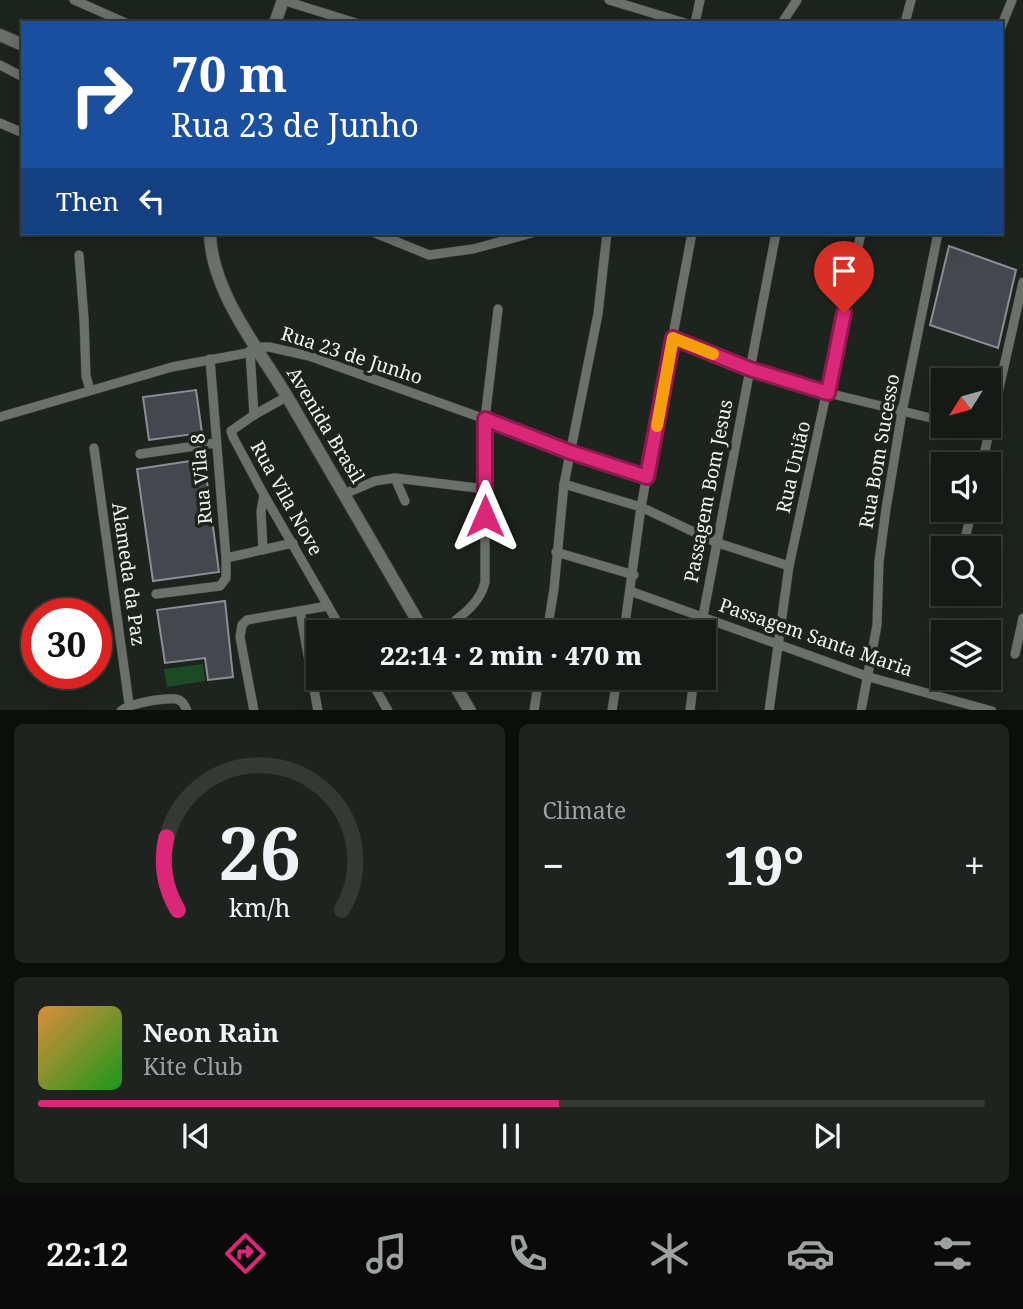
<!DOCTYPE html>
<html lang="en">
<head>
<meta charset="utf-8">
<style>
	:root { --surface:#161a16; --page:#1f231f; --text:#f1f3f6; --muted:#9ea1a1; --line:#353835; --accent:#db2777 }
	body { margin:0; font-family:"Noto Serif",serif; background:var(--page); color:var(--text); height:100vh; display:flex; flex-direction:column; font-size:26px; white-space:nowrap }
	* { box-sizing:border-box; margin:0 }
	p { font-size:23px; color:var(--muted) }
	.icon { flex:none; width:38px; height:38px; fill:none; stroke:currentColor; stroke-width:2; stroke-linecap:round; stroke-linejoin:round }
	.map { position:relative; height:710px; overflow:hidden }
	.side { display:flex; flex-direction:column; gap:14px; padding:14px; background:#0c0e0c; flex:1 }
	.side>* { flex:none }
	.top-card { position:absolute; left:21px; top:21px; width:982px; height:214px; border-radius:0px; box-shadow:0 4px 18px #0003,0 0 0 2px var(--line); background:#1a4fa0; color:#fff; overflow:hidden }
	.needle { width:46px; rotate:233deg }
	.controls { position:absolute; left:931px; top:368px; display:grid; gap:14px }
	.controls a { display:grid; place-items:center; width:70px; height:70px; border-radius:0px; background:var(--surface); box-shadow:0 4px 18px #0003,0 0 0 2px var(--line); font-size:35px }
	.speed { position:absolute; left:21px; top:598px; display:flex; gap:14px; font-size:35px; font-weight:700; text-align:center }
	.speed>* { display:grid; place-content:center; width:91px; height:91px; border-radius:50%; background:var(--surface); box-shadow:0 4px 18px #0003,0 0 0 2px var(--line); line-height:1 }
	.speed .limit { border:10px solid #d22; background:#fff; color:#111 }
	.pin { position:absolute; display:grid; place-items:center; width:60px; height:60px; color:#fff; margin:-72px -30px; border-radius:50% 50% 50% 0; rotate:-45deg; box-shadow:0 0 7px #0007 }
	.pin .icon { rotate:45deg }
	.me { position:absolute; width:77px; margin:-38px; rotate:0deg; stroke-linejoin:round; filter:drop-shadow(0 0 5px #0008) }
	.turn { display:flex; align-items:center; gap:24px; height:147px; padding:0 35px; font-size:32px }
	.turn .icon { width:91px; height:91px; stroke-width:2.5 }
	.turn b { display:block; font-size:49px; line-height:60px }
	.then { display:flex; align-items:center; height:66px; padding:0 35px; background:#0003; gap:14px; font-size:26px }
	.big { font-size:52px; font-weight:800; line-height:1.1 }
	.side .tile { flex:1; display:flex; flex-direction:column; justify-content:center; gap:10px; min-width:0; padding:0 24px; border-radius:10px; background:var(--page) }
	.side .dial { align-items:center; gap:0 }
	.dial svg { height:182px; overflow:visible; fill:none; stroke:var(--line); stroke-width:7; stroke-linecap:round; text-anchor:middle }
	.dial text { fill:var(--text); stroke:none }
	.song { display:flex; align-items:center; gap:21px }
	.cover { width:84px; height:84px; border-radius:10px; background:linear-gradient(135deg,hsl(30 70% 55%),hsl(120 70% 35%)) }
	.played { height:7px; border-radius:4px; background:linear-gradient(90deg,var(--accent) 55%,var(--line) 55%) }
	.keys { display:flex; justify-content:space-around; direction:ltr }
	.heat { display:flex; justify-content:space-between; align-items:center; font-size:38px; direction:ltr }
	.side .tiles { flex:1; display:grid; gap:14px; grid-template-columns:1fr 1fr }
	.tile:last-child { grid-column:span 2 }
	.trip { position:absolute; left:306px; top:620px; width:410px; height:70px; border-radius:0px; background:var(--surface); box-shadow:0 4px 18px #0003,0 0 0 2px var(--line); font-weight:800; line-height:70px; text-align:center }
	.tab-bar { display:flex; height:112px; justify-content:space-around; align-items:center; background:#090a09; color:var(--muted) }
	.tab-bar .icon { width:49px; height:49px }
	.tab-bar .active { color:var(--accent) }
	.tab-bar b { font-size:32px; color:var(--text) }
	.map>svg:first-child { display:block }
	.green { fill:#1c4a24 }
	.building { fill:#46464e; stroke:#8c8d96; stroke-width:2 }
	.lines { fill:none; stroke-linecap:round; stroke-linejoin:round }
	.street-casing { stroke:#3b3f3b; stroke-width:10 }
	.secondary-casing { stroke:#3b3f3b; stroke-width:14 }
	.street { stroke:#69716a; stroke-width:9 }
	.secondary { stroke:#69716a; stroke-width:12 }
	.route-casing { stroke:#8e194d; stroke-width:18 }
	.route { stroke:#db2777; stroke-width:12 }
	.slow { stroke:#f59e0b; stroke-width:12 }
	.labels { text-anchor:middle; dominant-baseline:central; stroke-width:7; stroke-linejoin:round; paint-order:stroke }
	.street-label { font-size:19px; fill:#f2f6f2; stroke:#1d231d }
</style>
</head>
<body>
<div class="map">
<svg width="1023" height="711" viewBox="0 0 1023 711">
	<rect width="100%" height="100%" fill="#1d231d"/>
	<polygon class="green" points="203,664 205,681 167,687 164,669"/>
	<g class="building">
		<polygon points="949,246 1016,270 998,348 930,325"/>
		<polygon points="196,390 202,433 149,440 143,397"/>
		<polygon points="204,459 219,572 153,581 137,469"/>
		<polygon points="225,601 233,677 208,680 205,658 165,663 157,610"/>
	</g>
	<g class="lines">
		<g class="street-casing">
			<g id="street">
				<polyline points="74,0 126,23"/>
				<polyline points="282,0 356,23"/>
				<polyline points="609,0 685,23"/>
				<polyline points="695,23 700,0"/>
				<polyline points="782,23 797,0"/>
				<polyline points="905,23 911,0"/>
				<polyline points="1001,27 1012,0"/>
				<polyline points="0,65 23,77"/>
				<polyline points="0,123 23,133"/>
				<polyline points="375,233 429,255 473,249 532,233"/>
				<polyline points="79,255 84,319 86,376 90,390"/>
				<polyline points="673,338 750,369 828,393 943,421"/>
				<polyline points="250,351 254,415 231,431 233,437 264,495 343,632"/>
				<polyline points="210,359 226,558 293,543"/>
				<polyline points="254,415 288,396"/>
				<polyline points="0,417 172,367 247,353 256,347 269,347 309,356 485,419 570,452 647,476"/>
				<polyline points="959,425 989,433"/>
				<polyline points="94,448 129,704"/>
				<polyline points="140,454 216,443"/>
				<polyline points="982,464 1023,282"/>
				<polyline points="395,478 405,501"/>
				<polyline points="564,484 641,507 715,542 789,566"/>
				<polyline points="344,494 375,481 395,478 485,489"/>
				<polyline points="963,548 972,509"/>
				<polyline points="263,550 261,511 264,495"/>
				<polyline points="556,552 634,575"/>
				<polyline points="630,591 869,677 992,711"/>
				<polyline points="156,594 220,586 226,578 226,558"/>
				<polyline points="300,611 318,711"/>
				<path d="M 441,632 C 458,618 480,605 485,582 L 485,419 L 498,309"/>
				<polyline points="547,632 554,589 564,484 598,314 607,233"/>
				<polyline points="624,632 641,507 692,233"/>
				<polyline points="700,632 776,233"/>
				<polyline points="1015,654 1023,618"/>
				<polyline points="369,677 388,711"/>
				<path d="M 121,711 C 129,703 164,698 176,699 C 182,700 185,705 187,711"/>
				<polyline points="254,711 240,637 242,625 247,620 328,606"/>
				<polyline points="534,711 539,677"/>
				<polyline points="612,711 617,677"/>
				<polyline points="690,711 694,677"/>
				<polyline points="769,711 789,566 861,233"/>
				<polyline points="861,711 877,625 879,562 886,509 902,412 938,233"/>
			</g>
		</g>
		<g class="secondary-casing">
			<g id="secondary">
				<polyline points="275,23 283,0"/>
				<polyline points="0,35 23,45"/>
				<path d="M 210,233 C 211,294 263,354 292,405 C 336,480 380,556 424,632"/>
				<polyline points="450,677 470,711"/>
			</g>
		</g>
		<use href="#street" class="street"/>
		<use href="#secondary" class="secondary"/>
	</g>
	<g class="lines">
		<g class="route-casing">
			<polyline id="route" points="485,516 485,419 570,452 647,477 673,338 750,369 828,393 844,313"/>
		</g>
		<use href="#route" class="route"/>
		<polyline class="slow" points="657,426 673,338 713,354"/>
	</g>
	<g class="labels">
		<g class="street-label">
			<text transform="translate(352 355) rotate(18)">Rua 23 de Junho</text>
			<text transform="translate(326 425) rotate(59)">Avenida Brasil</text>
			<text transform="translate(879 451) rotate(-80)">Rua Bom Sucesso</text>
			<text transform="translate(793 467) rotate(-77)">Rua União</text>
			<text transform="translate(201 479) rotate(-95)">Rua Vila 8</text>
			<text transform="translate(708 491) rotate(-79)">Passagem Bom Jesus</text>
			<text transform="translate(287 498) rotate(61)">Rua Vila Nove</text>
			<text transform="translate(129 574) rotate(82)">Alameda da Paz</text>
			<text transform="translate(816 637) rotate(19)">Passagem Santa Maria</text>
		</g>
	</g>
</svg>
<div class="controls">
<a><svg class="needle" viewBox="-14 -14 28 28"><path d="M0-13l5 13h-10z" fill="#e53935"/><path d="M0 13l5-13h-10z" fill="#9ea1a1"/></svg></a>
<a><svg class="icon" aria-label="sound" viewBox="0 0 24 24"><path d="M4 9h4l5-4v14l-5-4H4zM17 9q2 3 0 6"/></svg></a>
<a><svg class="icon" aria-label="search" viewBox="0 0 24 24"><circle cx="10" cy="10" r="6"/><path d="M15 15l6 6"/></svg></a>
<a><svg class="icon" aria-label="layers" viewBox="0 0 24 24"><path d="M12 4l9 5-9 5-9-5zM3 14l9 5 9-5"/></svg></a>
</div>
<div class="speed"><div class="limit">30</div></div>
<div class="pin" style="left:844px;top:313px;background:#d93025"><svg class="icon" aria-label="arrive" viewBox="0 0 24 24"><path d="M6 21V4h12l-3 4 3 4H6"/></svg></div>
<svg class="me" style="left:485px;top:516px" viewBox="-20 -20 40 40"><path d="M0-17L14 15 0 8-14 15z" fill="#db2777" stroke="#fff" stroke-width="4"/></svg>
<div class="trip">22:14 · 2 min · 470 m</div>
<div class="top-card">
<div class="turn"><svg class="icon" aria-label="right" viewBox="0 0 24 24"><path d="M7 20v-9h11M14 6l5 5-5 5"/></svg><div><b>70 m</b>Rua 23 de Junho</div></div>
<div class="then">Then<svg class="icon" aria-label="left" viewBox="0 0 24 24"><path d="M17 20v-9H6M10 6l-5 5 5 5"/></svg></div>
</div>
</div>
<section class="side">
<div class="tiles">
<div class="tile dial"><svg viewBox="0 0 100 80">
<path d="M14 69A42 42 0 1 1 86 69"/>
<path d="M14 69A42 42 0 0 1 9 37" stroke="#db2777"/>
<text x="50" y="56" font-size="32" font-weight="700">26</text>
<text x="50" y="72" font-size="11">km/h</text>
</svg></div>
<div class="tile"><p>Climate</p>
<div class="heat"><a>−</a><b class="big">19°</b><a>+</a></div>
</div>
<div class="tile">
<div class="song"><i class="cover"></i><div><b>Neon Rain</b><p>Kite Club</p></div></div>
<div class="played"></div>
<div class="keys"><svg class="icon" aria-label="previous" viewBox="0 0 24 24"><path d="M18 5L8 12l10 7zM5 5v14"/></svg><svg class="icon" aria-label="pause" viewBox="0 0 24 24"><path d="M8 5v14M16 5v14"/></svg><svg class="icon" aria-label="next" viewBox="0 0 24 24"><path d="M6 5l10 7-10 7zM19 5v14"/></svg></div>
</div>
</div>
</section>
<nav class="tab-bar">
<b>22:12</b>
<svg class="icon active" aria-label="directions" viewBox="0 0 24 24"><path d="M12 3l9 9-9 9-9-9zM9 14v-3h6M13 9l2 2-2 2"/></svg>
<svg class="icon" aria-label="music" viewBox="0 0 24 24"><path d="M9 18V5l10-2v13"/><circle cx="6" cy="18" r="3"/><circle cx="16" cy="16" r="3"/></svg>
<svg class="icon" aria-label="phone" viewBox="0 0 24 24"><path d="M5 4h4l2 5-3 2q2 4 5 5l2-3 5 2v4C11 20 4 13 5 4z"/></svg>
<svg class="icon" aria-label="climate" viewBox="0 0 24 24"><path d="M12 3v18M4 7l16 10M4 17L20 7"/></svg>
<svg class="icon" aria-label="car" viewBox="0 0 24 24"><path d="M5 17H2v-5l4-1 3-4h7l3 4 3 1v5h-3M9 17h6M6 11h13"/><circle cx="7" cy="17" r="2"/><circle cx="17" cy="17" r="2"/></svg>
<svg class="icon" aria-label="filters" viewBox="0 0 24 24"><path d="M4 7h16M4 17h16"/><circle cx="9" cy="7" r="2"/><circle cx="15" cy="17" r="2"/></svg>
</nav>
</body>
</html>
